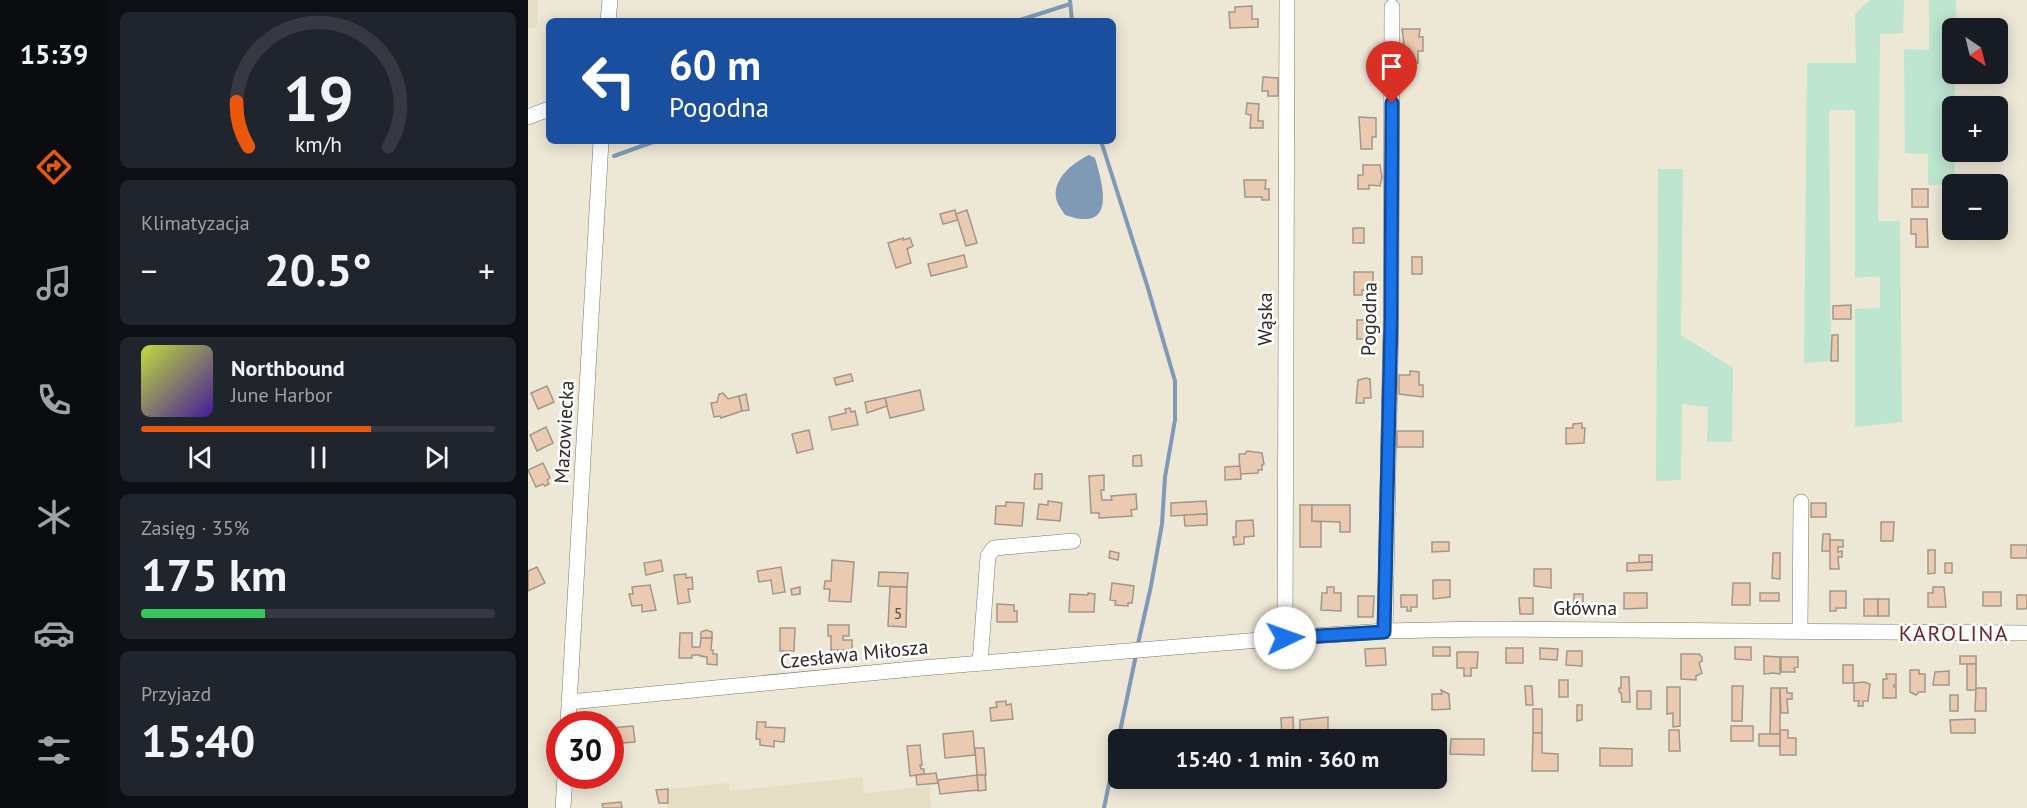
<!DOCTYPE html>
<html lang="pl">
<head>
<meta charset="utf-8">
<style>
	:root { --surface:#171b24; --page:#20242c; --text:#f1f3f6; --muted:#9ea1a6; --line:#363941; --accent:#ea580c }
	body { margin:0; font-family:"PT Sans",sans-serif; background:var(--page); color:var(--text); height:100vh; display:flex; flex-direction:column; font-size:22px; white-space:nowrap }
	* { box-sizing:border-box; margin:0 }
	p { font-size:20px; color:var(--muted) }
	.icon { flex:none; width:33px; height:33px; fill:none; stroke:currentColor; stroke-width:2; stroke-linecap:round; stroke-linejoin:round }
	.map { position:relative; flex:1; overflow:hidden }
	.details { display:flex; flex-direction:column; gap:12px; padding:12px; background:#0d0f14; width:420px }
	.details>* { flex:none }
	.guide { position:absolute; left:18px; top:18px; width:570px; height:126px; border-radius:9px; box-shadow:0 3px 15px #0003; background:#1a4fa0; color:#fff; overflow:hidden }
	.needle { width:39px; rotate:145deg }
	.tools { position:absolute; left:1414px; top:18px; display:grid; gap:12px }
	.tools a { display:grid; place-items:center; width:66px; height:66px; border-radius:9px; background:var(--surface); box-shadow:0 3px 15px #0003; font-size:30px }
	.speed { position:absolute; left:18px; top:711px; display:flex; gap:12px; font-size:30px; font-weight:700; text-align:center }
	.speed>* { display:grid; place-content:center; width:78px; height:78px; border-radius:50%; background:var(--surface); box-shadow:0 3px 15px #0003; line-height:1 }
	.speed .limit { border:9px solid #d22; background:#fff; color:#111 }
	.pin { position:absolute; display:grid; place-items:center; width:51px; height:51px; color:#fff; margin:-62px -26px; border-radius:50% 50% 50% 0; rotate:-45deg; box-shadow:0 0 6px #0007 }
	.pin .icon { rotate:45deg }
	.me { position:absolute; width:66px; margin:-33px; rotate:87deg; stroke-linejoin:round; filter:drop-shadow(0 0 4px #0008) }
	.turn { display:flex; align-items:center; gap:21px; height:126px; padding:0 24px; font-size:27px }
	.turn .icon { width:78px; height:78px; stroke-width:2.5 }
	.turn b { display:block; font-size:42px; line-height:51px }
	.big { font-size:45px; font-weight:800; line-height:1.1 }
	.details .widget { flex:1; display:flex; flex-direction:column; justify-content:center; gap:9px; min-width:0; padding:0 21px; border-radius:9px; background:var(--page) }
	.details .dial { align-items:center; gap:0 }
	.dial svg { height:156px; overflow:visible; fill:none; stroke:var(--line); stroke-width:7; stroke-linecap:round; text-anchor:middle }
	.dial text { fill:var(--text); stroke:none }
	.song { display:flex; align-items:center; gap:18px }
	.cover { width:72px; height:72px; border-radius:9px; background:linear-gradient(135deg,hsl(70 70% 55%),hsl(260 70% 35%)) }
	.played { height:6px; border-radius:3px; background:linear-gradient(90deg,var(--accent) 65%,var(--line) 65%) }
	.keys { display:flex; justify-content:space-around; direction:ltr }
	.heat { display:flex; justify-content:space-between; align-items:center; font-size:33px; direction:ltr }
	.charge { height:9px; border-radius:4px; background:linear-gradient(90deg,#34c759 35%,var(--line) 0) }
	.trip { position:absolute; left:580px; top:729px; width:339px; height:60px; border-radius:9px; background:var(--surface); box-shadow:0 3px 15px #0003; font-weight:800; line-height:60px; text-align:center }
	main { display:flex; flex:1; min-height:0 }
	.menu { display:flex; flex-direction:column; width:108px; justify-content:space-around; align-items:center; background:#090b0e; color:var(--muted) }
	.menu .icon { width:42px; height:42px }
	.menu .current { color:var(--accent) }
	.menu b { font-size:27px; color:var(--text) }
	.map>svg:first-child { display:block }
	.built { fill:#e6ddc5 }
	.green { fill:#bde5d0 }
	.water { fill:#809ab5 }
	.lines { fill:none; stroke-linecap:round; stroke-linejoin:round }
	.stream { stroke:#809ab5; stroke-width:4 }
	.building { fill:#eacab0; stroke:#a4968a; stroke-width:1.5 }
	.minor-casing { stroke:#7e7869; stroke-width:16 }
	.minor { stroke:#fff; stroke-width:15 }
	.route-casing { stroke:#114b97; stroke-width:15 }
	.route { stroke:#1a73e8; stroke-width:10 }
	.labels { text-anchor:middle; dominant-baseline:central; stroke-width:5; stroke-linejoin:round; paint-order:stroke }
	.number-label { font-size:16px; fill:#5c5247 }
	.street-label { font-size:20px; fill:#2c2a24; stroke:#fff }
	.quarter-label { font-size:22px; letter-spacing:1.5px; fill:#6c2629; stroke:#fff }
</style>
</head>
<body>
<main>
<nav class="menu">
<b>15:39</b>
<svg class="icon current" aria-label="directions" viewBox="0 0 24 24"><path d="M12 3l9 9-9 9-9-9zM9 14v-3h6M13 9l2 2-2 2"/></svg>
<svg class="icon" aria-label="music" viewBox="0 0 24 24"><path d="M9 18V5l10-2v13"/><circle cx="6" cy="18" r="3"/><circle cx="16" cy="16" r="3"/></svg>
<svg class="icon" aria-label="phone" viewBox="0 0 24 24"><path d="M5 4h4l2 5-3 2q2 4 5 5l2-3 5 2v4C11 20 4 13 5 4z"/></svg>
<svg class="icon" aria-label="climate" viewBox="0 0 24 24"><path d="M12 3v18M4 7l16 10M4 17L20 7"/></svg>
<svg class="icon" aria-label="car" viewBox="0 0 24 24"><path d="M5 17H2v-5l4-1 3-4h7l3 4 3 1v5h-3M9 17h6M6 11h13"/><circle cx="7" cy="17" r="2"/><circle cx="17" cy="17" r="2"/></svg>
<svg class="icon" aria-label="filters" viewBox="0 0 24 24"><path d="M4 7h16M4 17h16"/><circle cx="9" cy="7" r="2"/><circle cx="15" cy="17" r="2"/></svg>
</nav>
<section class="details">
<div class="widget dial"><svg viewBox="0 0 100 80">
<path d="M14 69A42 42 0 1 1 86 69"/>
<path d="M14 69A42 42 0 0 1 8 46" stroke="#ea580c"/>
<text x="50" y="56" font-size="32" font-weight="700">19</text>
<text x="50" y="72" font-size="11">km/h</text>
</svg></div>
<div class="widget"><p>Klimatyzacja</p>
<div class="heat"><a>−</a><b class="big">20.5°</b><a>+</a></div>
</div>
<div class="widget">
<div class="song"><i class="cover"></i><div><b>Northbound</b><p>June Harbor</p></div></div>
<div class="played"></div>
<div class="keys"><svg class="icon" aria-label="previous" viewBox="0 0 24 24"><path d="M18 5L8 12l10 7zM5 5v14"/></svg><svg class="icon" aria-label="pause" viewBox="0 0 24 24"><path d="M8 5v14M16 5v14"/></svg><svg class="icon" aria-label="next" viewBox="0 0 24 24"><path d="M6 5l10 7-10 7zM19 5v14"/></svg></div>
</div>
<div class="widget"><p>Zasięg · 35%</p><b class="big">175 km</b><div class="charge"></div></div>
<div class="widget"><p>Przyjazd</p><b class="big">15:40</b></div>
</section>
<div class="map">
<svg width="1499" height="808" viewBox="0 0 1499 808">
	<rect width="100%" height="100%" fill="#ede7d6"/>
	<g class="built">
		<polygon points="0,0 10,0 9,25 5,28 0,28"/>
		<polygon points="334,777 336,793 401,786 403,808 139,808 140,789 201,783 201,791"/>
	</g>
	<g class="green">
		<polygon points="1342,0 1376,0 1375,33 1352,34 1350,221 1372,221 1374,422 1327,427 1327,309 1352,308 1352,276 1327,278 1327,110 1301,110 1303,361 1276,363 1279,63 1328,63 1327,14"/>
		<polygon points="1401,0 1428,0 1428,28 1425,28 1425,74 1427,74 1427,106 1425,106 1427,184 1400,185 1400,154 1377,153 1376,49 1401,50"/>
		<polygon points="1130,169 1155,169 1153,335 1205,368 1204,442 1179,442 1180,407 1154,404 1153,480 1128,481"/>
	</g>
	<path class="water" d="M 561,155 L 567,158 C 576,188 588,233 537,215 C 534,210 529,204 528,198 C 525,178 545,163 561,155 Z"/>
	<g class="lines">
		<g class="stream">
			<polyline points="542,0 544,21"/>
			<polyline points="489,21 542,4"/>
			<polyline points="573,141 619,285 647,381 647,420 637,477 634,524 623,586 609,648"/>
			<polyline points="86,156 128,141"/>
			<polyline points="576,808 608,655"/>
		</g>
	</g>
	<g class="building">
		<polygon points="724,6 724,19 730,19 730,27 702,28 701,12 707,12 707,7"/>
		<polygon points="874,29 892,29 891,37 895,37 895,51 890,51 890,63 878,63 878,51 874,51 874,44 876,44"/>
		<polygon points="735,77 750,78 750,96 740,96 740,91 734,91"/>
		<polygon points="719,103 731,104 730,121 735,121 735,128 722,128 723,115 718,114"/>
		<polygon points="831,117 848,118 848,137 844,137 844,149 833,149"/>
		<polygon points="835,165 852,165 854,177 852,186 841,185 841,189 830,189 830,175 835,175"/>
		<polygon points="716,180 738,180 737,189 741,189 741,200 734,200 734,197 717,197"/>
		<rect x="1384" y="189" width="16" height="18"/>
		<polygon points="427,210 430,220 415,224 412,214"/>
		<polygon points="439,210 449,243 438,246 428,214"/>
		<polygon points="1383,219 1399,219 1400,247 1388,247 1388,234 1383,234"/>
		<rect x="825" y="228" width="11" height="15"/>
		<polygon points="375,238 375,240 382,238 385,246 379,249 383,263 368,268 360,243"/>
		<polygon points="436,255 439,267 403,276 400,264"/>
		<rect x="884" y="257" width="10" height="17"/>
		<polygon points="826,272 845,272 845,291 834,290 834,295 826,295"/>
		<polygon points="1323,305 1323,319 1305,319 1305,306"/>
		<rect x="829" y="320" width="12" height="19"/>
		<polygon points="1304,335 1310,335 1310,361 1303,361"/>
		<polygon points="882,371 891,372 891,385 895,385 895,397 871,394 871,375 882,375"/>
		<polygon points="323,374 325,381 308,385 306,378"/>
		<polygon points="838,378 842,379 843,398 836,398 836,403 828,403 830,380"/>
		<polygon points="19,386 26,402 10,409 3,393"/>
		<polygon points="392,390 396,410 362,418 357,398"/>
		<polygon points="195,393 200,399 211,396 214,411 193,418 192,416 186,417 183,403 189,402 191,394"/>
		<polygon points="218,394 221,410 214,411 211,396"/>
		<polygon points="357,398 359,406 339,413 337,402"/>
		<polygon points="322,408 323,412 327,411 330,425 304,430 301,417 318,413 317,409"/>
		<polygon points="1054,423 1054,428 1057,428 1056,443 1038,444 1038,428 1045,428 1045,424"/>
		<polygon points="18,427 25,443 9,451 2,435"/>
		<polygon points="281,430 285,449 269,453 264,434"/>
		<rect x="869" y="431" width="26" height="16"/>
		<polygon points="719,451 734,453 736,464 734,465 734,470 730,470 730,473 712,474 711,454 717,454"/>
		<polygon points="613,455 614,466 605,466 605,456"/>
		<polygon points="15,463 22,478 19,480 21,484 17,486 15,484 8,487 0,470"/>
		<polygon points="712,466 713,479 697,480 697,467"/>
		<polygon points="507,474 514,474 514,489 506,489"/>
		<polygon points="576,475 576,490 573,490 574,500 584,500 583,496 608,494 609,509 603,510 604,516 571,518 571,513 563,513 561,476"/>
		<polygon points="520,501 534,503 532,521 509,519 511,504 520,505"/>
		<polygon points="678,501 679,514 643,516 643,503"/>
		<polygon points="478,502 496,503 494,526 467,524 468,506 478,506"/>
		<rect x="1283" y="503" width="15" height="14"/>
		<polygon points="772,505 784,505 784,521 793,522 793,547 772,547"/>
		<polygon points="784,505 822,505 822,532 812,532 812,522 784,521"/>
		<polygon points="679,514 679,525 657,526 656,515"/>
		<polygon points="725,520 726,536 716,537 716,544 706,545 705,537 708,537 708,521"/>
		<polygon points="1353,522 1366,522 1365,541 1353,541"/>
		<polygon points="1295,534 1302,534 1302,551 1294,551"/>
		<polygon points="1302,540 1315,540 1315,547 1310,547 1310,552 1314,551 1314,557 1310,557 1311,569 1302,569"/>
		<polygon points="904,542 921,542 921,551 904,552"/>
		<rect x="1483" y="545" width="16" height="13"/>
		<polygon points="1400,550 1407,550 1407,573 1400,574"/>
		<polygon points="582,551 591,553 590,560 581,558"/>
		<polygon points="1245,553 1252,553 1252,579 1244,578"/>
		<polygon points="1111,555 1124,555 1124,562 1111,563"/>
		<polygon points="133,560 135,571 118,575 116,563"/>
		<polygon points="304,560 326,562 323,602 301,601 302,589 296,589 297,581 303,581"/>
		<polygon points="1124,562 1124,570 1099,571 1099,563"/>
		<rect x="1417" y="563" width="7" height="10"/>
		<polygon points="9,567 17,583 0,591 0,571"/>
		<polygon points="253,567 257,592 245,594 243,580 231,582 229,571"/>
		<polygon points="1006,569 1023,569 1023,588 1006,586"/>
		<polygon points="351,572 380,573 379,587 350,586"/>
		<polygon points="158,574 158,578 164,577 165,589 160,589 162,602 150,604 146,575"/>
		<polygon points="905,580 922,580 922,597 905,599"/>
		<polygon points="584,583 606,586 604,603 600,603 600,606 587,605 588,601 582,600"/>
		<polygon points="1205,583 1222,583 1222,605 1204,605"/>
		<polygon points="122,585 128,610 114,612 114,605 104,606 101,594 105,594 104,587"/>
		<polygon points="272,587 272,594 264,595 263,589"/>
		<polygon points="362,587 379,587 378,627 360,626"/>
		<polygon points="799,587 806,587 806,593 813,593 813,611 793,610 794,593 799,593"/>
		<polygon points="1405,587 1416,587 1418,607 1400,607 1400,593 1405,593"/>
		<polygon points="1302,591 1318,591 1318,608 1308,608 1308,611 1302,611"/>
		<rect x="1455" y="592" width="18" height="14"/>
		<polygon points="560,593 567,594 566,612 541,612 542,594 560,595"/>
		<polygon points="1096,593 1119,593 1119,608 1096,609"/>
		<rect x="1232" y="593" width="19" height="8"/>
		<rect x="1046" y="594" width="9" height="20"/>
		<polygon points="873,595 889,595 889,607 883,607 883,611 879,611 879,607 873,607"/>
		<polygon points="1489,595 1499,595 1499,608 1497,609 1489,609"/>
		<polygon points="830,596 846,596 845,617 830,617"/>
		<polygon points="991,598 1005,598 1005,614 992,614"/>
		<rect x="1336" y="599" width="14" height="17"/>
		<rect x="1350" y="599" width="11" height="17"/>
		<polygon points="469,604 486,605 486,611 489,611 489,622 469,622"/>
		<polygon points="300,625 321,625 321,636 315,636 315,640 324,640 324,650 303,650 303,636 300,636"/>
		<polygon points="252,628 267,628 266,651 252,651"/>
		<polygon points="178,630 184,632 184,638 173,638 173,632"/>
		<polygon points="152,633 164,633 164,647 172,647 173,638 184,638 183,650 185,650 185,654 189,654 189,665 179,664 179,657 172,656 172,655 164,655 164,658 151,658"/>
		<rect x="905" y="647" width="17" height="9"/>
		<polygon points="1207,647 1223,647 1223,660 1207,659"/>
		<polygon points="857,648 858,665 838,666 837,649"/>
		<rect x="978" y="648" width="17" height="15"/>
		<polygon points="1012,648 1030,649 1029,660 1012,659"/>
		<polygon points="1039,651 1054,651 1054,666 1038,665"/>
		<polygon points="929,652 950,652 949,668 943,668 943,676 936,676 936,668 929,668"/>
		<polygon points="1153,654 1171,654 1174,657 1174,661 1171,663 1174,673 1168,676 1168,680 1153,679"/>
		<polygon points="1236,656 1252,657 1252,674 1245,673 1236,674"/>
		<rect x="1432" y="656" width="16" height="8"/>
		<polygon points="1253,657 1270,657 1270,667 1266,668 1267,672 1253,672"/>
		<rect x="1439" y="664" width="9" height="26"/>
		<rect x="1315" y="665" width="10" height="18"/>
		<polygon points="1382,670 1391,670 1391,674 1397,674 1397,692 1391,692 1388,695 1382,692"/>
		<polygon points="1421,671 1421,685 1405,685 1407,672"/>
		<polygon points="1358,674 1368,674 1368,685 1366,685 1366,687 1368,687 1368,698 1355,698 1355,679 1359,679"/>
		<polygon points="1093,677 1101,677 1102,702 1094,702 1093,693 1091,692 1091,688 1093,688"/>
		<rect x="1031" y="680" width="9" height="17"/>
		<polygon points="1336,682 1342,684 1340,701 1335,701 1335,706 1330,706 1331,701 1326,701 1326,683"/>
		<polygon points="997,686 1004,686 1005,705 998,705"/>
		<polygon points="1204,686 1215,686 1214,721 1204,721"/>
		<polygon points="1139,687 1152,687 1152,726 1145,727 1145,713 1139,714"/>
		<polygon points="1243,688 1252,688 1252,734 1242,734"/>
		<polygon points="1252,688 1259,688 1259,693 1264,693 1264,699 1259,699 1260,713 1253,713"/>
		<polygon points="1448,688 1458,688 1458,711 1447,711"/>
		<polygon points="913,690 921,694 922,709 904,710 904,694 914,694"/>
		<rect x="1109" y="691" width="14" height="18"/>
		<rect x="1422" y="695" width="8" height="16"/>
		<polygon points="478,701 478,705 483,704 485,719 463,721 462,708 469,707 468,702"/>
		<polygon points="1049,705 1054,705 1054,720 1049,721"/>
		<rect x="1005" y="709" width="9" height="24"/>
		<polygon points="765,717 766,740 754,740 753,718"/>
		<polygon points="800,717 800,739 766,740 765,731 772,731 772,720"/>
		<polygon points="1447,719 1447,733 1423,733 1422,720"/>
		<polygon points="229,722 238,722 237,727 257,728 256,742 246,741 246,747 232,745 232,739 228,739"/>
		<polygon points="105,726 107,742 82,744 82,728"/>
		<rect x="1203" y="726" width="22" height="15"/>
		<polygon points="1141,730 1151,730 1152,751 1141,751"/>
		<polygon points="1252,730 1260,730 1260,738 1268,738 1268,755 1252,755"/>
		<polygon points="445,731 447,755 417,758 415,734"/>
		<polygon points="1005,733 1014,733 1014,753 1030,754 1030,771 1004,771"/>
		<rect x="1231" y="734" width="21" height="12"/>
		<polygon points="923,739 956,739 956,755 922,754"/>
		<polygon points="392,745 394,765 392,765 393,769 396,769 396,774 382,776 379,746"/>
		<polygon points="447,748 456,748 458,775 449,775"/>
		<polygon points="1072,748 1104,749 1104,766 1072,766"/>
		<polygon points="408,773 410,783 389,785 388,775"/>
		<polygon points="449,775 457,775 458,790 450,791"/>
		<polygon points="449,775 450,790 412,794 410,780"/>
		<polygon points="140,789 140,803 131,803 128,790"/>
		<polygon points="93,802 94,808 75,808 74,804"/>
	</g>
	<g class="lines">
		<g class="minor-casing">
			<g id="minor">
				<polyline points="80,21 82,0"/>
				<polyline points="0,117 21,109"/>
				<polyline points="857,631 863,319 864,7"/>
				<polyline points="1272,631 1273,502"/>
				<polyline points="757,638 759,0"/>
				<polyline points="452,663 460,556 466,548 545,541"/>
				<polyline points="41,702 394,668 757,638 857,631 954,629 1499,633"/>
				<polyline points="40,724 73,141"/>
				<polyline points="35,808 37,776"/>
			</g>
		</g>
		<use href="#minor" class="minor"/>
	</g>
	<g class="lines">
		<g class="route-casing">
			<polyline id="route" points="757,638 856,632 863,319 864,103"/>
		</g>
		<use href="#route" class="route"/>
	</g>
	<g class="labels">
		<g class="number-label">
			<text x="370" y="613">5</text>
		</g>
		<g class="street-label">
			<text transform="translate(737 319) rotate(-90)">Wąska</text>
			<text transform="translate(841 319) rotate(-89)">Pogodna</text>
			<text transform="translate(36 432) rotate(-87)">Mazowiecka</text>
			<text x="1057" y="608">Główna</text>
			<text transform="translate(326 654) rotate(-6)">Czesława Miłosza</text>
		</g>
		<g class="quarter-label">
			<text x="1426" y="633">KAROLINA</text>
		</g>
	</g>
</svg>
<div class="tools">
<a><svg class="needle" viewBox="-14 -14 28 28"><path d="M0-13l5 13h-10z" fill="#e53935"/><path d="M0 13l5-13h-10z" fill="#9ea1a6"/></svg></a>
<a>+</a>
<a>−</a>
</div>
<div class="speed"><div class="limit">30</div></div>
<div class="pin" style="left:864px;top:103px;background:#d93025"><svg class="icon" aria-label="arrive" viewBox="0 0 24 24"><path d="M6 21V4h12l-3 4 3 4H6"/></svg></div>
<svg class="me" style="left:757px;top:638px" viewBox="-20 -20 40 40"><circle r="19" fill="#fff"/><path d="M0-13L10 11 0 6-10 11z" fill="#1a73e8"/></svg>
<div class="trip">15:40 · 1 min · 360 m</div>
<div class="guide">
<div class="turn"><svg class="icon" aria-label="left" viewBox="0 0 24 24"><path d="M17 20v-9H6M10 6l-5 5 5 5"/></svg><div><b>60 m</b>Pogodna</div></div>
</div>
</div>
</main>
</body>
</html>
